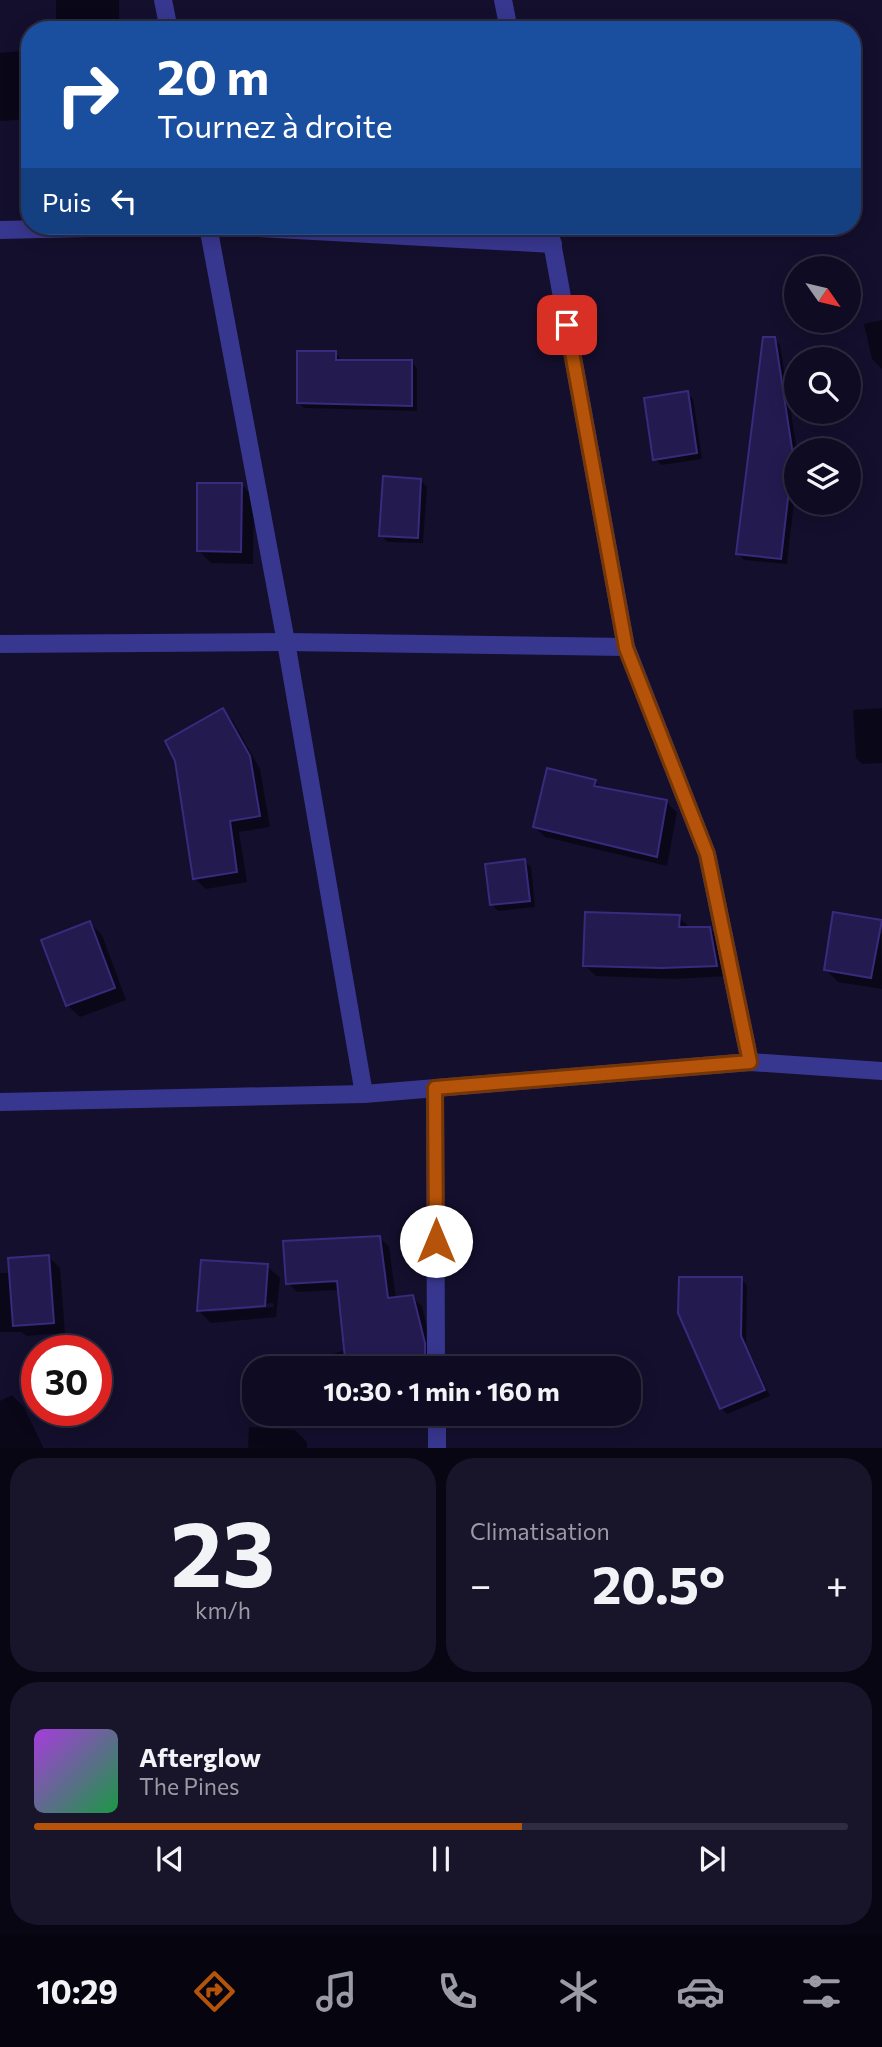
<!DOCTYPE html>
<html lang="fr">
<head>
<meta charset="utf-8">
<style>
	:root { --surface:#0f0b22; --page:#18142a; --text:#f1f3f6; --muted:#9b9ba5; --line:#2f2b40; --accent:#b45309 }
	body { margin:0; font-family:Commissioner,sans-serif; background:var(--page); color:var(--text); height:100vh; display:flex; flex-direction:column; font-size:26px; white-space:nowrap }
	* { box-sizing:border-box; margin:0 }
	p { font-size:23px; color:var(--muted) }
	.icon { flex:none; width:38px; height:38px; fill:none; stroke:currentColor; stroke-width:2; stroke-linecap:round; stroke-linejoin:round }
	.map { position:relative; height:1448px; overflow:hidden }
	.details { display:flex; flex-direction:column; gap:10px; padding:10px; background:#080613; flex:1 }
	.details>* { flex:none }
	.hud { position:absolute; left:21px; top:21px; width:840px; height:214px; border-radius:28px; box-shadow:0 4px 18px #0003,0 0 0 2px var(--line); background:#1a4fa0; color:#fff; overflow:hidden }
	.needle { width:46px; rotate:124deg }
	.controls { position:absolute; left:784px; top:256px; display:grid; gap:14px }
	.controls a { display:grid; place-items:center; width:77px; height:77px; border-radius:50%; background:var(--surface); box-shadow:0 4px 18px #0003,0 0 0 2px var(--line); font-size:35px }
	.speed { position:absolute; left:21px; top:1335px; display:flex; gap:14px; font-size:35px; font-weight:700; text-align:center }
	.speed>* { display:grid; place-content:center; width:91px; height:91px; border-radius:50%; background:var(--surface); box-shadow:0 4px 18px #0003,0 0 0 2px var(--line); line-height:1 }
	.speed .limit { border:10px solid #d22; background:#fff; color:#111 }
	.pin { position:absolute; display:grid; place-items:center; width:60px; height:60px; color:#fff; margin:-30px; border-radius:14px; box-shadow:0 4px 10px #0006 }
	.me { position:absolute; width:77px; margin:-38px; rotate:0deg; stroke-linejoin:round; filter:drop-shadow(0 0 5px #0008) }
	.turn { display:flex; align-items:center; gap:24px; height:147px; padding:0 21px; font-size:32px }
	.turn .icon { width:91px; height:91px; stroke-width:2.5 }
	.turn b { display:block; font-size:49px; line-height:60px }
	.then { display:flex; align-items:center; height:66px; padding:0 21px; background:#0003; gap:14px; font-size:26px }
	.big { font-size:52px; font-weight:700; line-height:1.1 }
	.details .card { flex:1; display:flex; flex-direction:column; justify-content:center; gap:10px; min-width:0; padding:0 24px; border-radius:28px; background:var(--page) }
	.details .dial { align-items:center; gap:0 }
	.dial b { font-size:91px; line-height:1 }
	.song { display:flex; align-items:center; gap:21px }
	.cover { width:84px; height:84px; border-radius:10px; background:linear-gradient(135deg,hsl(280 70% 55%),hsl(140 70% 35%)) }
	.played { height:7px; border-radius:4px; background:linear-gradient(90deg,var(--accent) 60%,var(--line) 60%) }
	.keys { display:flex; justify-content:space-around; direction:ltr }
	.heat { display:flex; justify-content:space-between; align-items:center; font-size:38px; direction:ltr }
	.details .tiles { flex:1; display:grid; gap:10px; grid-template-columns:1fr 1fr }
	.card:last-child { grid-column:span 2 }
	.trip { position:absolute; left:242px; top:1356px; width:399px; height:70px; border-radius:28px; background:var(--surface); box-shadow:0 4px 18px #0003,0 0 0 2px var(--line); font-weight:700; line-height:70px; text-align:center }
	.tabs { display:flex; height:112px; justify-content:space-around; align-items:center; background:#06040e; color:var(--muted) }
	.tabs .icon { width:49px; height:49px }
	.tabs .current { color:var(--accent) }
	.tabs b { font-size:32px; color:var(--text) }
	.map>svg:first-child { display:block }
	.shadow { fill:#0007; fill-rule:evenodd }
	.building { fill:#231a50; stroke:#392a7d; stroke-width:2 }
	.lines { fill:none; stroke-linecap:round; stroke-linejoin:round }
	.minor { stroke:#383790; stroke-width:18 }
	.route-casing { stroke:#753606; stroke-width:18 }
	.route { stroke:#b45309; stroke-width:12 }
</style>
</head>
<body>
<div class="map">
<svg width="882" height="1449" viewBox="0 0 882 1449">
	<rect width="100%" height="100%" fill="#140f2d"/>
	<g class="shadow">
		<polygon points="56,0 119,0 119,30 33,30 32,23 56,22"/>
		<polygon points="30,50 30,119 0,121 0,53"/>
		<polygon points="882,320 882,369 872,359 864,324"/>
		<polygon points="774,339 780,345 797,450 796,483 787,564 744,560 738,554"/>
		<polygon points="335,353 341,359 341,362 411,362 417,368 417,411 304,408 298,402"/>
		<polygon points="687,393 693,399 702,459 661,465 655,459"/>
		<polygon points="421,481 427,487 423,543 387,542 381,535"/>
		<polygon points="242,485 254,497 253,564 211,563 198,550"/>
		<polygon points="882,708 882,763 862,764 856,758 853,710"/>
		<polygon points="223,710 233,721 260,769 270,827 239,832 247,882 206,889 195,879"/>
		<polygon points="595,782 603,789 666,802 677,812 667,866 545,837 535,827"/>
		<polygon points="524,861 531,867 535,907 498,911 492,905"/>
		<polygon points="679,917 691,929 710,928 721,940 727,976 674,979 596,976 584,965"/>
		<polygon points="881,921 882,989 838,982 826,970"/>
		<polygon points="90,923 102,935 126,1000 80,1017 67,1005"/>
		<polygon points="380,1238 389,1247 396,1299 412,1297 422,1306 433,1354 433,1368 314,1368 312,1360 346,1350 340,1290 297,1292 288,1283"/>
		<polygon points="49,1257 60,1268 65,1333 26,1336 21,1332 0,1332 0,1273 11,1273"/>
		<path d="M 267,1266 L 280,1278 L 276,1317 L 211,1323 L 198,1310 ZM 273,1303 L 274,1307 L 209,1312 L 209,1308 Z"/>
		<polygon points="741,1279 747,1285 746,1344 770,1396 727,1414 721,1408"/>
		<polygon points="12,1395 24,1407 44,1449 0,1449 0,1401"/>
		<polygon points="327,1414 360,1414 334,1421"/>
		<polygon points="249,1427 295,1430 307,1442 307,1449 248,1449"/>
	</g>
	<g class="building">
		<polygon points="763,337 775,337 793,455 781,559 736,554"/>
		<polygon points="297,351 336,351 336,360 412,360 412,406 297,403"/>
		<polygon points="688,391 697,453 653,460 644,398"/>
		<polygon points="383,476 421,479 418,538 379,536"/>
		<polygon points="197,483 242,483 241,552 197,551"/>
		<polygon points="223,708 250,756 260,816 230,821 237,872 193,879 175,761 165,741"/>
		<polygon points="547,768 596,780 594,786 667,800 657,857 533,827"/>
		<polygon points="525,859 530,901 490,905 485,864"/>
		<polygon points="585,912 680,915 679,927 710,927 717,966 662,968 583,966"/>
		<polygon points="833,912 882,920 871,978 824,970"/>
		<polygon points="90,921 115,988 66,1006 41,940"/>
		<polygon points="380,1236 388,1298 413,1295 425,1343 425,1368 346,1368 337,1281 286,1284 283,1241"/>
		<polygon points="49,1255 54,1323 13,1326 8,1258"/>
		<polygon points="201,1260 268,1264 265,1306 197,1311"/>
		<polygon points="679,1277 742,1277 741,1336 765,1390 720,1409 678,1313"/>
	</g>
	<g class="lines">
		<g class="minor">
			<polyline points="163,0 169,30"/>
			<polyline points="503,0 509,30"/>
			<polyline points="208,226 286,642 364,1094"/>
			<polyline points="220,226 553,244"/>
			<polyline points="549,226 626,647 707,854 750,1062"/>
			<polyline points="0,230 175,226"/>
			<polyline points="0,644 286,642 626,647"/>
			<polyline points="435,1088 436,1368"/>
			<polyline points="0,1102 364,1094 750,1062 882,1071"/>
			<polyline points="437,1414 437,1449"/>
		</g>
	</g>
	<g class="lines">
		<g class="route-casing">
			<polyline id="route" points="436,1241 435,1088 750,1062 707,854 626,648 567,325"/>
		</g>
		<use href="#route" class="route"/>
	</g>
</svg>
<div class="controls">
<a><svg class="needle" viewBox="-14 -14 28 28"><path d="M0-13l5 13h-10z" fill="#e53935"/><path d="M0 13l5-13h-10z" fill="#9b9ba5"/></svg></a>
<a><svg class="icon" aria-label="search" viewBox="0 0 24 24"><circle cx="10" cy="10" r="6"/><path d="M15 15l6 6"/></svg></a>
<a><svg class="icon" aria-label="layers" viewBox="0 0 24 24"><path d="M12 4l9 5-9 5-9-5zM3 14l9 5 9-5"/></svg></a>
</div>
<div class="speed"><div class="limit">30</div></div>
<div class="pin" style="left:567px;top:325px;background:#d93025"><svg class="icon" aria-label="arrive" viewBox="0 0 24 24"><path d="M6 21V4h12l-3 4 3 4H6"/></svg></div>
<svg class="me" style="left:436px;top:1241px" viewBox="-20 -20 40 40"><circle r="19" fill="#fff"/><path d="M0-13L10 11 0 6-10 11z" fill="#b45309"/></svg>
<div class="trip">10:30 · 1 min · 160 m</div>
<div class="hud">
<div class="turn"><svg class="icon" aria-label="right" viewBox="0 0 24 24"><path d="M7 20v-9h11M14 6l5 5-5 5"/></svg><div><b>20 m</b>Tournez à droite</div></div>
<div class="then">Puis<svg class="icon" aria-label="left" viewBox="0 0 24 24"><path d="M17 20v-9H6M10 6l-5 5 5 5"/></svg></div>
</div>
</div>
<section class="details">
<div class="tiles">
<div class="card dial"><b>23</b><p>km/h</p></div>
<div class="card"><p>Climatisation</p>
<div class="heat"><a>−</a><b class="big">20.5°</b><a>+</a></div>
</div>
<div class="card">
<div class="song"><i class="cover"></i><div><b>Afterglow</b><p>The Pines</p></div></div>
<div class="played"></div>
<div class="keys"><svg class="icon" aria-label="previous" viewBox="0 0 24 24"><path d="M18 5L8 12l10 7zM5 5v14"/></svg><svg class="icon" aria-label="pause" viewBox="0 0 24 24"><path d="M8 5v14M16 5v14"/></svg><svg class="icon" aria-label="next" viewBox="0 0 24 24"><path d="M6 5l10 7-10 7zM19 5v14"/></svg></div>
</div>
</div>
</section>
<nav class="tabs">
<b>10:29</b>
<svg class="icon current" aria-label="directions" viewBox="0 0 24 24"><path d="M12 3l9 9-9 9-9-9zM9 14v-3h6M13 9l2 2-2 2"/></svg>
<svg class="icon" aria-label="music" viewBox="0 0 24 24"><path d="M9 18V5l10-2v13"/><circle cx="6" cy="18" r="3"/><circle cx="16" cy="16" r="3"/></svg>
<svg class="icon" aria-label="phone" viewBox="0 0 24 24"><path d="M5 4h4l2 5-3 2q2 4 5 5l2-3 5 2v4C11 20 4 13 5 4z"/></svg>
<svg class="icon" aria-label="climate" viewBox="0 0 24 24"><path d="M12 3v18M4 7l16 10M4 17L20 7"/></svg>
<svg class="icon" aria-label="car" viewBox="0 0 24 24"><path d="M5 17H2v-5l4-1 3-4h7l3 4 3 1v5h-3M9 17h6M6 11h13"/><circle cx="7" cy="17" r="2"/><circle cx="17" cy="17" r="2"/></svg>
<svg class="icon" aria-label="filters" viewBox="0 0 24 24"><path d="M4 7h16M4 17h16"/><circle cx="9" cy="7" r="2"/><circle cx="15" cy="17" r="2"/></svg>
</nav>
</body>
</html>
